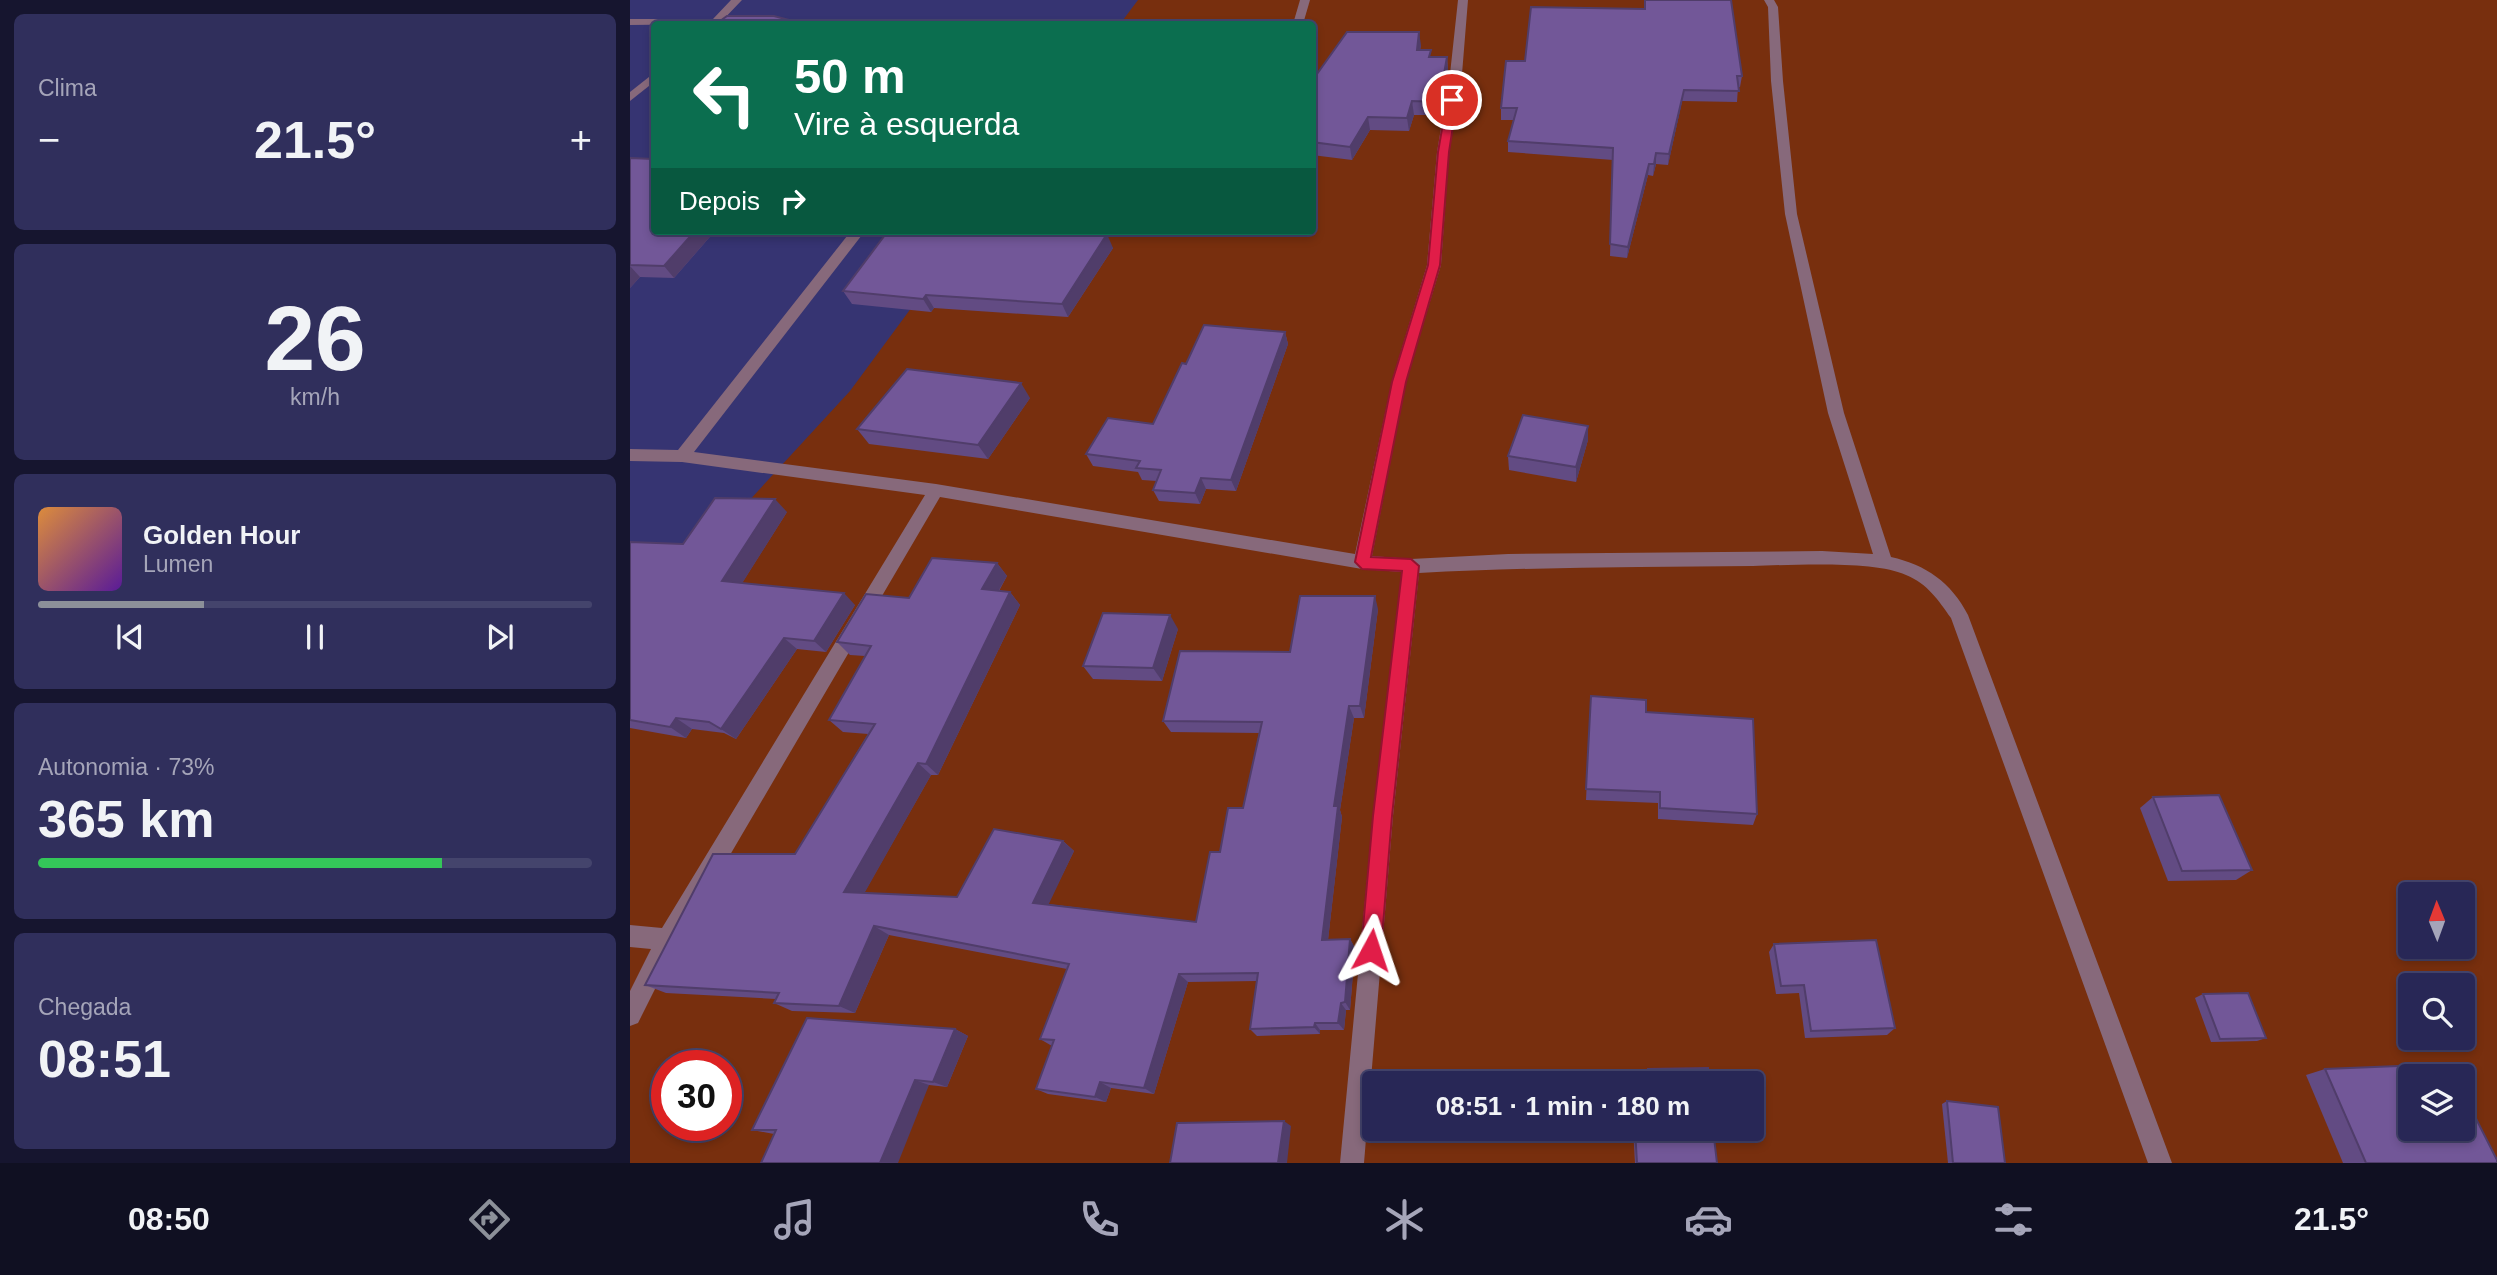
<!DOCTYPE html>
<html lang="pt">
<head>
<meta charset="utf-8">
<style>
	:root { --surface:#282756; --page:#302f5c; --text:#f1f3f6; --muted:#a5a5b9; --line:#44446c; --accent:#8c9099 }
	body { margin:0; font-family:Helvetica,sans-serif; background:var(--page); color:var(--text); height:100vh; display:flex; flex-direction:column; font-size:26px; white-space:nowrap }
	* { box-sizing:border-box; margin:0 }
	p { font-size:23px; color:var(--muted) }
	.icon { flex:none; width:38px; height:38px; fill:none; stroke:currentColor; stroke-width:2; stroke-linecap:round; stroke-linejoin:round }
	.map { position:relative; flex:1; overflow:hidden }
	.drawer { display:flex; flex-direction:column; gap:14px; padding:14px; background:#16152f; width:630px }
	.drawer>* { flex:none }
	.top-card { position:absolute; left:21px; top:21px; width:665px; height:214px; border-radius:7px; box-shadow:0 4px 10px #0003,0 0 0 2px var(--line); background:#0b6e4f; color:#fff; overflow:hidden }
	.needle { width:46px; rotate:359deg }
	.buttons { position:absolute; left:1768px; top:882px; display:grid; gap:14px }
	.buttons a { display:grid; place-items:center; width:77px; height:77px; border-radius:7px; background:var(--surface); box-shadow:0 4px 10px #0003,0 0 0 2px var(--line); font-size:35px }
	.speed { position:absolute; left:21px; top:1050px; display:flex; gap:14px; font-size:35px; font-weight:700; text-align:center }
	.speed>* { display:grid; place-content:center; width:91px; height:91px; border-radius:50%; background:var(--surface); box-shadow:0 4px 10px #0003,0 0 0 2px var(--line); line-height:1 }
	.speed .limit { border:10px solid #d22; background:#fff; color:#111 }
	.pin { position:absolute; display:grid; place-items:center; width:60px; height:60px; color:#fff; margin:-30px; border:4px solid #fff; border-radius:50%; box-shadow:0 2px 7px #0007 }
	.me { position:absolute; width:77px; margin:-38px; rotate:5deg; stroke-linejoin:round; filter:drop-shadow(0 0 5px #0008) }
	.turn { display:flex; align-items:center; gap:24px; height:147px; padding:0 28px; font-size:32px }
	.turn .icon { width:91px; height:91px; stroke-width:2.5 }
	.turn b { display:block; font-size:49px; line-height:60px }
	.then { display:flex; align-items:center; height:66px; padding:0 28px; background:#0003; gap:14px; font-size:26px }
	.big { font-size:52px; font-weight:700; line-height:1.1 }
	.drawer .widget { flex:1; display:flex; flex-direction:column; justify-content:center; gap:10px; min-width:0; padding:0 24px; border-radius:10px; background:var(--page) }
	.drawer .dial { align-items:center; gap:0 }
	.dial b { font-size:91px; line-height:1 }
	.song { display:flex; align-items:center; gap:21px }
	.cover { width:84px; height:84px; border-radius:10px; background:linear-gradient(135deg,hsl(30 70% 55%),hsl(270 70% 35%)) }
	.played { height:7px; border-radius:4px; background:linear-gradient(90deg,var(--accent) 30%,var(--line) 30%) }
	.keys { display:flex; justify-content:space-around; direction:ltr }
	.heat { display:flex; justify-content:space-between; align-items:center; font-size:38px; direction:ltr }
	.charge { height:10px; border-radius:5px; background:linear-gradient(90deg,#34c759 73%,var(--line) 0) }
	.trip { position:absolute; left:732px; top:1071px; width:402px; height:70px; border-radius:7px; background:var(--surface); box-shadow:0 4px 10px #0003,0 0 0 2px var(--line); font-weight:700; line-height:70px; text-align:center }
	.tab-bar { display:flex; height:112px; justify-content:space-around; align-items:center; background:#101022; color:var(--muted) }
	.tab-bar .icon { width:49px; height:49px }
	.tab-bar .current { color:var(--accent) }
	.tab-bar b { font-size:32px; color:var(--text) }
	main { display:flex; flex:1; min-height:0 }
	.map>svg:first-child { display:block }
	.green { fill:#782f0e; fill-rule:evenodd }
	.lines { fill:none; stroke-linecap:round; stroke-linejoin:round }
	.minor { fill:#87697b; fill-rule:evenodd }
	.wall { fill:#624b83 }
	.shaded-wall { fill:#503d6a }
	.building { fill:#725798; stroke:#503d6a; stroke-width:2 }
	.route { fill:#e11d48; stroke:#92132f; stroke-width:2 }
</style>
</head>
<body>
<main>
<section class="drawer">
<div class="widget"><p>Clima</p>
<div class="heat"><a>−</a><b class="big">21.5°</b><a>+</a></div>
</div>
<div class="widget dial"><b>26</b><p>km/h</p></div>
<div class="widget">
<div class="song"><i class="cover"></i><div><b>Golden Hour</b><p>Lumen</p></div></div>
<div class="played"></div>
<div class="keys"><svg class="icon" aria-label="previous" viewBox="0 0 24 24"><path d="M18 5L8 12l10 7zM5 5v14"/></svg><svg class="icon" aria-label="pause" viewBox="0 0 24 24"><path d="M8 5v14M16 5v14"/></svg><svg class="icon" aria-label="next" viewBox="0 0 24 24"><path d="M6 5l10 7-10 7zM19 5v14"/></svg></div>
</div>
<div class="widget"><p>Autonomia · 73%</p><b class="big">365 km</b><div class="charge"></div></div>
<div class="widget"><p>Chegada</p><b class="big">08:51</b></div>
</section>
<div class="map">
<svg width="1867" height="1163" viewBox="0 0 1867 1163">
	<rect width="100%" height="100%" fill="#363472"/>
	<path class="green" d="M 508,0 L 1867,0 L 1867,1163 L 0,1163 L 0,630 L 220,391 L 338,231 L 682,231 L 682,24 L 490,24 ZM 1780,894 L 1832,894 L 1832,947 L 1780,947 ZM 1780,985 L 1832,985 L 1832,1038 L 1780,1038 ZM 37,1066 L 96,1066 L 96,1125 L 37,1125 ZM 1780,1076 L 1832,1076 L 1832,1129 L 1780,1129 ZM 744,1083 L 1122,1083 L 1122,1129 L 744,1129 Z"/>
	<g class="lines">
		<g class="minor">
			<polygon points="101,0 112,0 89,24 0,25 0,19 83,19"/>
			<polygon points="670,0 680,0 673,24 663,24"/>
			<path d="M 828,0 L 838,0 L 832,74 L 819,152 L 811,265 L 776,381 L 742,556 L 781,559 L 878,554 L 1192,551 L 1243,554 L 1198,413 L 1155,214 L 1141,81 L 1138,7 L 1134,0 L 1144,0 L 1148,7 L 1153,81 L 1167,214 L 1214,413 L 1261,557 C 1296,565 1321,582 1338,615 L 1542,1163 L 1518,1163 L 1321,618 C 1308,600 1298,584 1276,575 C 1245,560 1160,565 1123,566 C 1012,567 900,567 789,573 L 763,816 L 734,1163 L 710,1163 L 743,816 L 772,572 L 732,569 L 310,497 L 46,947 L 8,1023 L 0,1026 L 0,991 L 21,949 L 0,947 L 0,925 L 32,928 L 295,495 L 52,462 L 0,461 L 0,449 L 48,450 L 221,231 L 235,231 L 64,452 L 306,484 L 725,554 L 762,381 L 797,265 L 807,152 L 820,74 Z"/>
			<polygon points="146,20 286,21 291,24 142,24 142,21"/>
			<polygon points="24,73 24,82 0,101 0,92"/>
		</g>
	</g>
	<g class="wall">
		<polygon points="1014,0 1101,0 1112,76 1110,87 1108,87 1107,102 1052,101 1038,165 1026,164 1023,176 1018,175 997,258 980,256 983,160 878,152 878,141 884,120 871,120 871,108 895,61 1014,9"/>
		<polygon points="791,45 790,50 801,57 817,57 818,70 811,115 784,115 779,131 740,130 722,160 682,155 682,81"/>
		<polygon points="0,158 24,231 85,231 44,278 10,277 0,288"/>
		<polygon points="258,231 465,231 464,233 483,248 438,317 304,308 301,312 222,304 213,291"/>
		<polygon points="655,332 658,344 606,491 576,489 570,504 529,501 523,490 527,481 512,480 508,472 463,466 456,454 523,424 556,364"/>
		<polygon points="400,398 358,459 239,444 227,429"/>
		<polygon points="958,426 958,440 946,482 879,470 878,456"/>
		<polygon points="157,512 112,583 225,605 196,652 167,649 106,739 94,733 62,729 56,738 0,728 0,542 53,544"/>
		<polygon points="367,563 377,576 369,591 380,592 390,605 308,775 301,775 234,893 327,897 433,841 444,851 418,904 566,922 590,852 613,808 629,733 541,732 533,721 660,652 748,609 734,718 724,718 710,810 712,817 698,940 720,939 725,948 720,1010 716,1010 714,1030 690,1030 690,1034 627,1036 620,1029 627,981 558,982 524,1094 481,1088 476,1102 418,1094 406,1089 422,1046 410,1039 437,969 259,935 225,1013 162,1011 144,1003 146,999 36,993 15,985 165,854 238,734 213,732 199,720 235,656 220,655 207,642 279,598"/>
		<polygon points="548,629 532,681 463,679 453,666"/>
		<polygon points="961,696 1016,712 1127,814 1123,825 1028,819 1028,803 956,800"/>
		<polygon points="1523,797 1622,870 1606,880 1538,881 1510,808"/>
		<polygon points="1144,944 1265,1028 1257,1035 1175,1038 1169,993 1146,994 1139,952"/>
		<polygon points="1573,994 1636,1038 1627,1041 1581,1042 1565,998"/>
		<polygon points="325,1029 338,1036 317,1087 299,1085 144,1134 122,1130"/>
		<polygon points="1018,1069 1079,1083 1016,1083 1016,1075"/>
		<polygon points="1695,1069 1867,1163 1713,1163 1676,1075"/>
		<polygon points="1317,1101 1375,1163 1318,1163 1312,1104"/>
		<polygon points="1003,1129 1083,1129 1087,1163 1005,1163"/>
	</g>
	<g class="shaded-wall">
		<polygon points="789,32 791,45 788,63 787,50"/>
		<polygon points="817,57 818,70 811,115 809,102"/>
		<polygon points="1054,90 1052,101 1038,165 1039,154"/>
		<polygon points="782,101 784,115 779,131 777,118"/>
		<polygon points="738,117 740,130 722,160 720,147"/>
		<polygon points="1026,153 1026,164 1023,176 1024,164"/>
		<polygon points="1019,164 1018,175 997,258 998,247"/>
		<polygon points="65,231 85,231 44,278 34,266"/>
		<polygon points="451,231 465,231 456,245 450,232"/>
		<polygon points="477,234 483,248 438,317 432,304"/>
		<polygon points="0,266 10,277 0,288"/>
		<polygon points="296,295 304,308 301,312 293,299"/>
		<polygon points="655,332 658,344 606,491 601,480"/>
		<polygon points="391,383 400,398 358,459 348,445"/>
		<polygon points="958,426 958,440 946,482 946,467"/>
		<polygon points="571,478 576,489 570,504 565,493"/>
		<polygon points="145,499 157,512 106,593 92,581"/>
		<polygon points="367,563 377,576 362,602 352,589"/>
		<polygon points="380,592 390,605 308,775 296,764"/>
		<polygon points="214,593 225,605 196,652 184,641"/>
		<polygon points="745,596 748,609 734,718 730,706"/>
		<polygon points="540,615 548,629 532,681 523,668"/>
		<polygon points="154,638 167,649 106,739 91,729"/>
		<polygon points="719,706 724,718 710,810 712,817 697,949 692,940 704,806"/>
		<polygon points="46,718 62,729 56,738 40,727"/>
		<polygon points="288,763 301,775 230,901 214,892"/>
		<polygon points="433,841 444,851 415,912 403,903"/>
		<polygon points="244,926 259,935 225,1013 209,1006"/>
		<polygon points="720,939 725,948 720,1010 715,1002"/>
		<polygon points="549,974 558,982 524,1094 514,1088"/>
		<polygon points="711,1003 716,1010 714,1030 708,1023"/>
		<polygon points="685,1023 690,1030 690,1034 684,1027"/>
		<polygon points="325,1029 338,1036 317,1087 303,1082"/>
		<polygon points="285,1080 299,1085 268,1163 250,1163"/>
		<polygon points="470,1082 481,1088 476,1102 465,1097"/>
		<polygon points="654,1121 661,1126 657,1163 648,1163"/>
	</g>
	<g class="building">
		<polygon points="1015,0 1101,0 1112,76 1107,76 1109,91 1054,90 1039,154 1026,153 1024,164 1019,164 998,247 980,244 983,148 878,141 887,108 871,108 876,61 895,61 901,7 1015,9"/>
		<polygon points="97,16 144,16 174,24 86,24"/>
		<polygon points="717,32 789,32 787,50 801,50 799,57 817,57 809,102 782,101 777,118 738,117 720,147 682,142 682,81"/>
		<polygon points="0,158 24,159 24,231 65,231 34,266 0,265"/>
		<polygon points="258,231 451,231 450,232 477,234 432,304 296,295 293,299 213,291"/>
		<polygon points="574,325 655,332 601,480 571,478 565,493 523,490 531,470 506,468 510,461 456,454 478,418 523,424 552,363 556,364"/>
		<polygon points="277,369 391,383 348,445 227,429"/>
		<polygon points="893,415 958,426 946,467 878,456"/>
		<polygon points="85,498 145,499 92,581 214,593 184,641 154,638 91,729 79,722 46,718 40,727 0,720 0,542 53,544"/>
		<polygon points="302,558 367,563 352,589 380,592 296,764 288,763 214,892 327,897 364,829 433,841 403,903 566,922 580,852 590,852 598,808 613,808 632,722 533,721 550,651 660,652 670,596 745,596 730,706 719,706 704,806 708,806 692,940 720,939 715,1002 711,1003 708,1023 685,1023 684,1027 620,1029 628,973 549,974 514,1088 470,1082 465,1097 406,1089 424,1040 410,1039 439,964 244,926 209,1006 144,1003 149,993 15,985 83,854 165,854 245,724 199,720 241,646 207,642 236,594 279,598"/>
		<polygon points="473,613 540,615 523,668 453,666"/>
		<polygon points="961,696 1016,700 1016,712 1123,719 1127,814 1030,808 1030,792 956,789"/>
		<polygon points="1589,795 1622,870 1552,871 1523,797"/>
		<polygon points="1246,940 1265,1028 1181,1031 1174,985 1151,986 1144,944"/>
		<polygon points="1618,993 1636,1038 1590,1039 1573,994"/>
		<polygon points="177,1018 325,1029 303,1082 285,1080 250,1163 131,1163 146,1130 122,1130"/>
		<polygon points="1818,1064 1825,1076 1780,1076 1780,1129 1832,1129 1832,1091 1867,1160 1867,1163 1736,1163 1695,1069"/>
		<polygon points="1078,1068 1079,1083 1018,1083 1018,1069"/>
		<polygon points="1317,1101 1368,1107 1375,1163 1323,1163"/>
		<polygon points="654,1121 648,1163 540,1163 547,1123"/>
		<polygon points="1005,1129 1083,1129 1087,1163 1007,1163"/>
	</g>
	<polygon class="route" points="822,97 827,100 819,152 810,265 776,382 741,557 781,559 789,566 762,816 751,950 748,957 741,960 734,957 731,950 743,816 772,571 732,569 725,562 762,382 798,265 808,152 817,100"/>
</svg>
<div class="buttons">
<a><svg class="needle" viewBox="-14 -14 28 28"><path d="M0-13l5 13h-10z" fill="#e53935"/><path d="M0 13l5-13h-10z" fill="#a5a5b9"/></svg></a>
<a><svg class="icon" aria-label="search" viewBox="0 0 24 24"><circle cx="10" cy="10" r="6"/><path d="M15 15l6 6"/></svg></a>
<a><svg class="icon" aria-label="layers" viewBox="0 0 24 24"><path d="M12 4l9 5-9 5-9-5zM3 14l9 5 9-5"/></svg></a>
</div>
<div class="speed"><div class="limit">30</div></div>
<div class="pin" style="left:822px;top:100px;background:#d93025"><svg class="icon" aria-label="arrive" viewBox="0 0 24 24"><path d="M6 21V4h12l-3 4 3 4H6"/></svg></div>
<svg class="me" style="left:741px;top:950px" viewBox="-20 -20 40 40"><path d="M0-17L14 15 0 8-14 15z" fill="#e11d48" stroke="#fff" stroke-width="4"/></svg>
<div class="trip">08:51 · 1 min · 180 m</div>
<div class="top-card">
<div class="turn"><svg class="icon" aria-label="left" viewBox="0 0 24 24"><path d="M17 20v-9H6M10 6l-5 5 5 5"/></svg><div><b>50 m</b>Vire à esquerda</div></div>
<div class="then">Depois<svg class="icon" aria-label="right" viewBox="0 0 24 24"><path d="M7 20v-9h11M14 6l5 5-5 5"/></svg></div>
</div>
</div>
</main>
<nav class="tab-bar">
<b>08:50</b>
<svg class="icon current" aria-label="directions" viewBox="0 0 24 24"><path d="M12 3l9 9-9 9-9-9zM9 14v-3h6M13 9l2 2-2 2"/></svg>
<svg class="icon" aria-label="music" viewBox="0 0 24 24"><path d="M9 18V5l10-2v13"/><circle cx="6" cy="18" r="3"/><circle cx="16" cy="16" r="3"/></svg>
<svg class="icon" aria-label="phone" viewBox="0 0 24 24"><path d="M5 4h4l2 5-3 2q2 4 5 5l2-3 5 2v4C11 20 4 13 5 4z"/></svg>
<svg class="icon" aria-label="climate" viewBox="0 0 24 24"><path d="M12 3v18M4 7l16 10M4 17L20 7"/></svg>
<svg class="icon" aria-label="car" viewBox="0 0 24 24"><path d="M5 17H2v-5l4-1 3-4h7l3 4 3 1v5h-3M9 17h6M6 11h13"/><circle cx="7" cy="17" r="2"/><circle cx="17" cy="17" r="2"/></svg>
<svg class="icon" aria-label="filters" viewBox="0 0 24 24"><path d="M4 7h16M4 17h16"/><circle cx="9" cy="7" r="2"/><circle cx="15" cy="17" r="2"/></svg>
<b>21.5°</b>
</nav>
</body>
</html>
